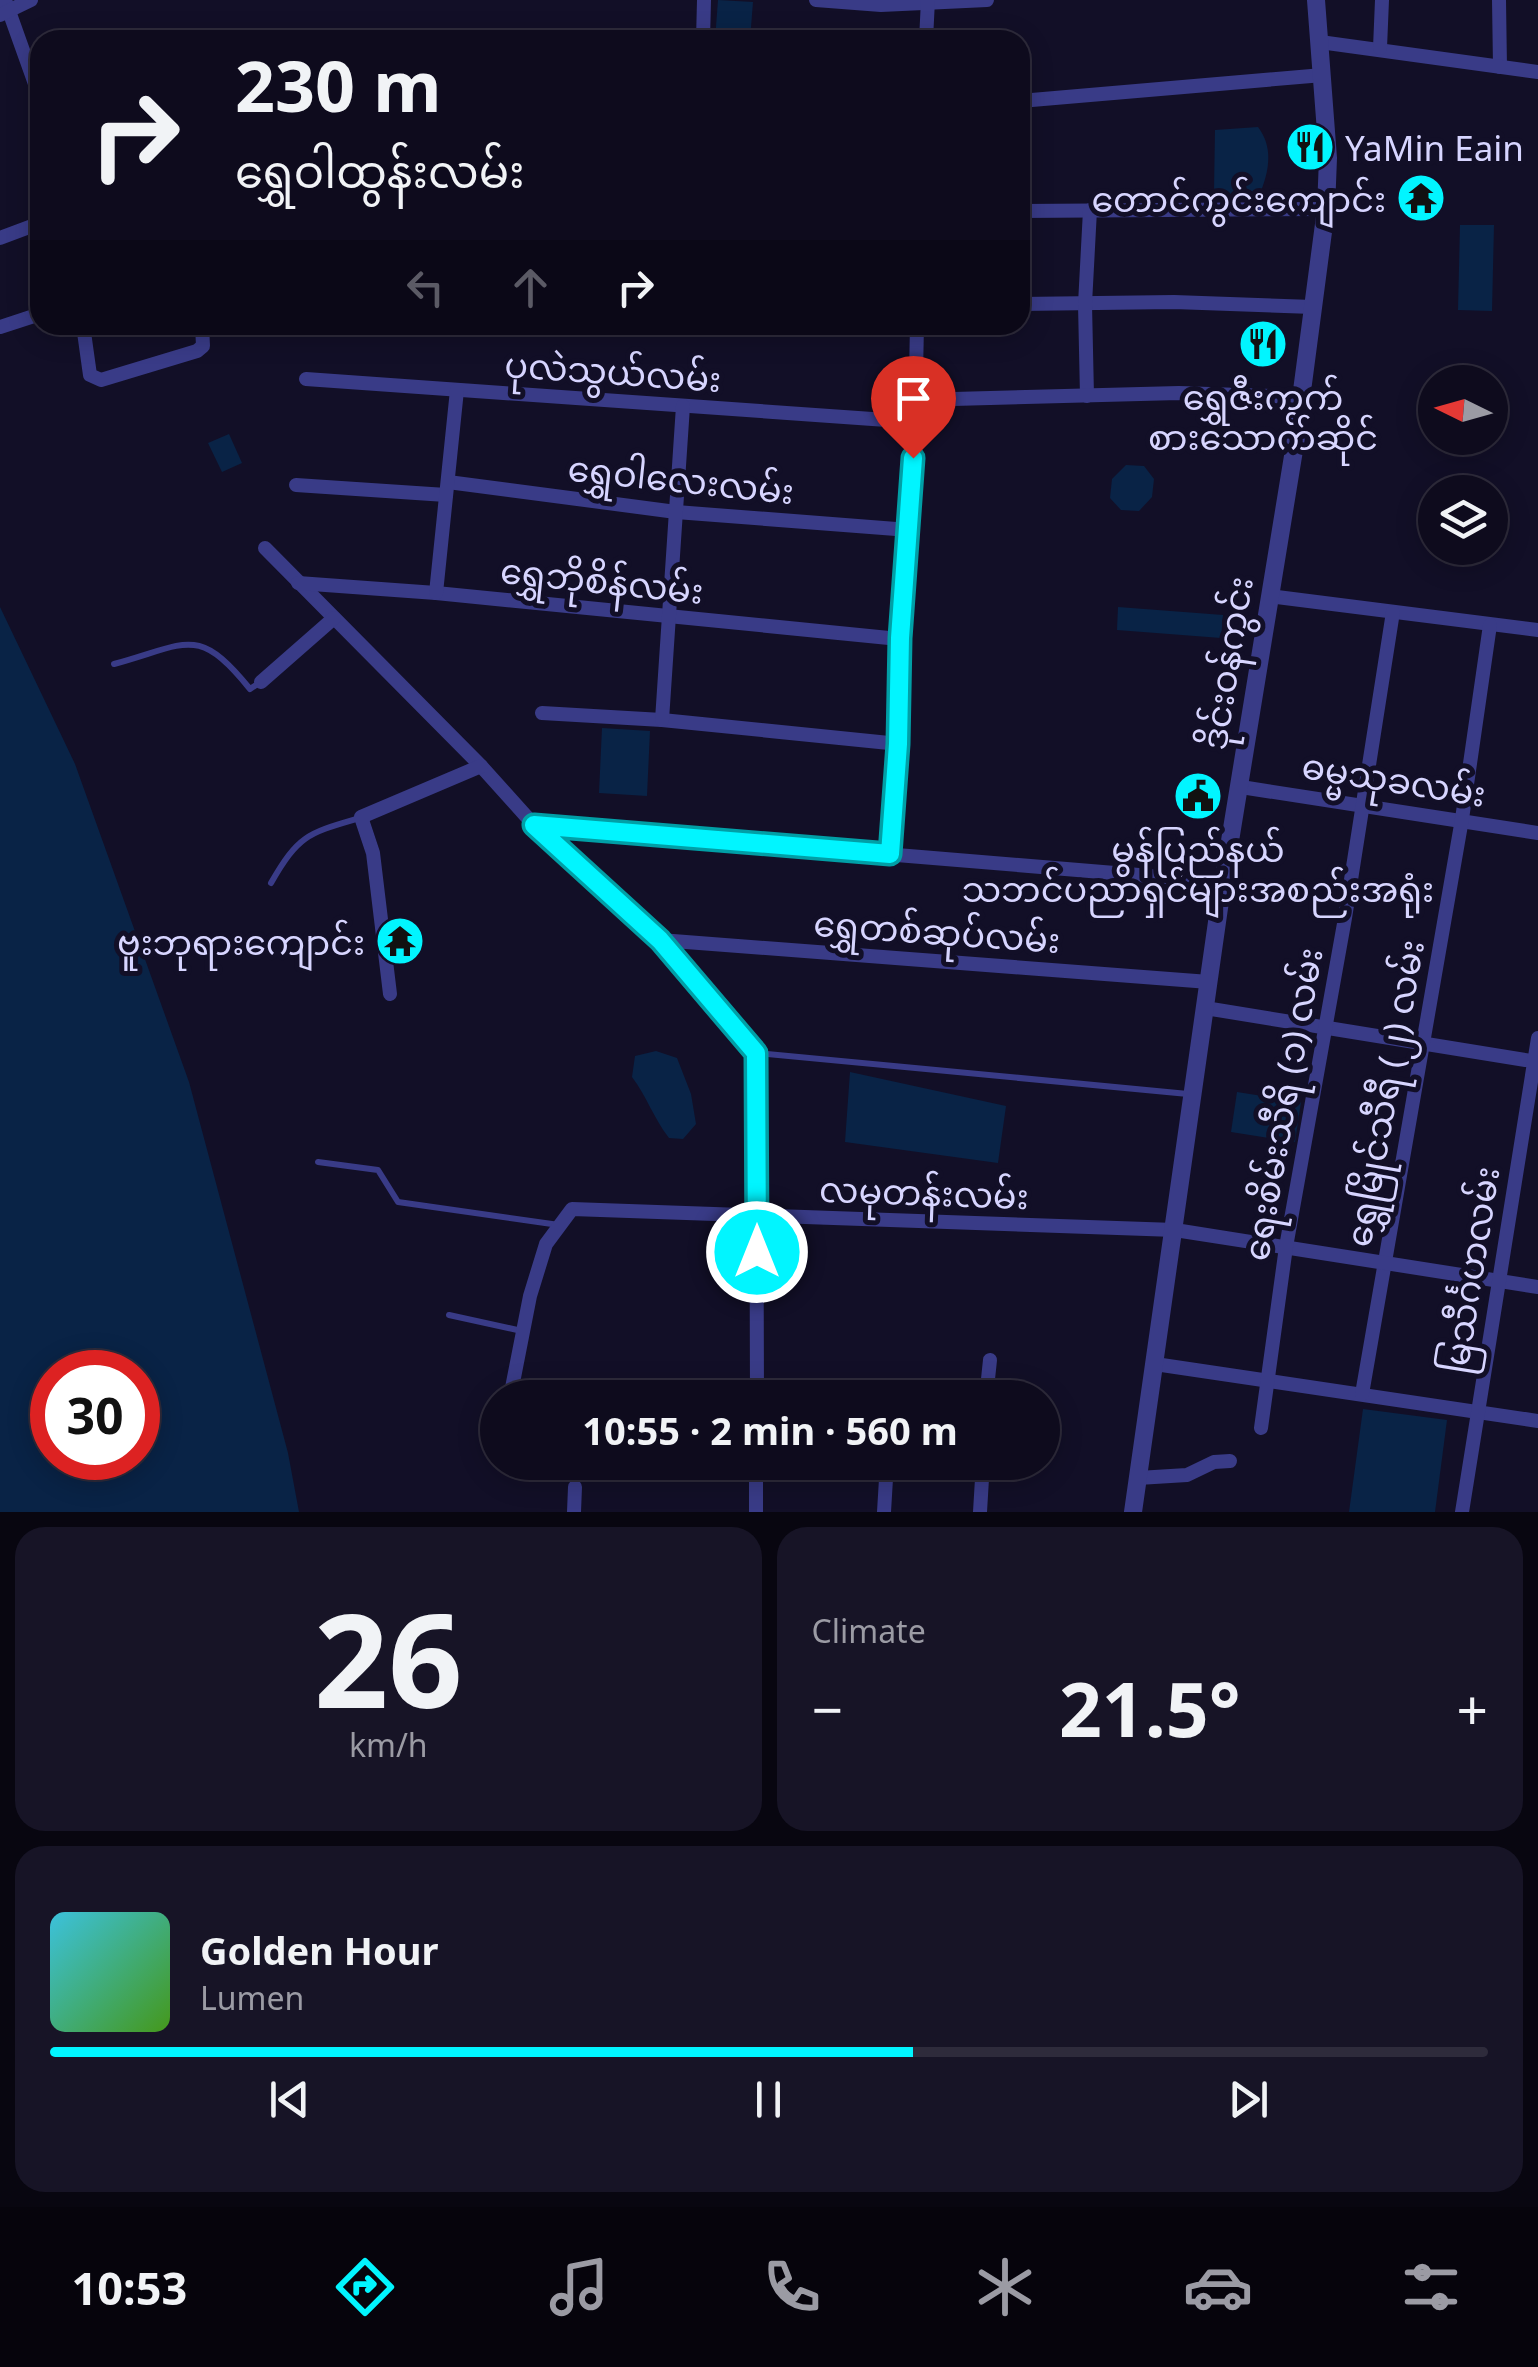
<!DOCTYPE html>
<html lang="en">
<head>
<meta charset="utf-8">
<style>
	:root { --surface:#0e0b1d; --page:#171426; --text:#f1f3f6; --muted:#9b9ba4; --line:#2e2b3b; --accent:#01f5ff }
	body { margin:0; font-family:"Noto Sans","Noto Sans Myanmar",sans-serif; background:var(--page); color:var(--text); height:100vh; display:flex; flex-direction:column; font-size:38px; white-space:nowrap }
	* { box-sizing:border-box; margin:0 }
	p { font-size:32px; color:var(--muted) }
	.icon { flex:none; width:55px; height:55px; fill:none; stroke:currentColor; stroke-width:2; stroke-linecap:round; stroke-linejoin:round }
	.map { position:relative; height:1512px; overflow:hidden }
	.side { display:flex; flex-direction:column; gap:15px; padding:15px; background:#080610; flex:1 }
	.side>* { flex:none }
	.top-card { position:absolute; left:30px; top:30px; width:1000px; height:305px; border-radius:30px; box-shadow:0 5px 25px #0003,0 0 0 2px var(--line); background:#0e0b1d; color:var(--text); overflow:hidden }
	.needle { width:65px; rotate:275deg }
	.buttons { position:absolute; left:1418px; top:365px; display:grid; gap:20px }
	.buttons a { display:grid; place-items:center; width:90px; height:90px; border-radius:50%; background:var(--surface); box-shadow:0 5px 25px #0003,0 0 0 2px var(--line); font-size:50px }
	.speed { position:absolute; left:30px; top:1350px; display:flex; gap:20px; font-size:50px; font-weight:700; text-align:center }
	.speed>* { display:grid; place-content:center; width:130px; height:130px; border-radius:50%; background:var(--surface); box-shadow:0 5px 25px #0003,0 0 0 2px var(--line); line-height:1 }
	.speed .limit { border:15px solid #d22; background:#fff; color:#111 }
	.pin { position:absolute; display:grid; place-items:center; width:85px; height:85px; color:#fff; margin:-102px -42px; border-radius:50% 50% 50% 0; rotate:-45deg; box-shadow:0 0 10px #0007 }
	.pin .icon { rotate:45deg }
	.me { position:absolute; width:110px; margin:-55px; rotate:0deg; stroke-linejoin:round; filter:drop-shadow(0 0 8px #0008) }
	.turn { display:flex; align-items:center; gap:35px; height:210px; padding:0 40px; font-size:45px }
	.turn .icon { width:130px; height:130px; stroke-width:2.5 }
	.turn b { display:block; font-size:70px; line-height:85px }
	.lanes { display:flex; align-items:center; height:95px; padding:0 40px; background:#0003; justify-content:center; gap:50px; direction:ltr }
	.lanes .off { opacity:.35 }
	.big { font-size:75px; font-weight:700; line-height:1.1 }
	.side .widget { flex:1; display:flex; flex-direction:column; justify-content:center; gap:15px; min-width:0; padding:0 35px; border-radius:30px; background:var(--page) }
	.side .dial { align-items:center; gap:0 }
	.dial b { font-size:130px; line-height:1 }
	.song { display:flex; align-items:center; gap:30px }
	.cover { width:120px; height:120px; border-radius:15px; background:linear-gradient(135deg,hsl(190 70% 55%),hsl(100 70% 35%)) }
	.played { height:10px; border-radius:5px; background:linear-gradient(90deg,var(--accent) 60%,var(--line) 60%) }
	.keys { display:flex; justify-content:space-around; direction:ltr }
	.heat { display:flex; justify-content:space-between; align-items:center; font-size:55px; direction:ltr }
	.side .tiles { flex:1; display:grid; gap:15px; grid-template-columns:1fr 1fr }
	.widget:last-child { grid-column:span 2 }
	.trip { position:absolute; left:480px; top:1380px; width:580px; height:100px; border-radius:50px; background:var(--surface); box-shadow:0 5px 25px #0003,0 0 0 2px var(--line); font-weight:700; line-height:100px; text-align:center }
	.tab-bar { display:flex; height:160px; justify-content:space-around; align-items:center; background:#06040c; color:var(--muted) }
	.tab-bar .icon { width:70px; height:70px }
	.tab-bar .current { color:var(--accent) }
	.tab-bar b { font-size:45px; color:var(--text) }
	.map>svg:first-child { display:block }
	.water { fill:#092346; fill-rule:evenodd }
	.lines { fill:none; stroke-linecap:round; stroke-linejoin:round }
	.service { stroke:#393b87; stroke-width:6 }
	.minor { stroke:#393b87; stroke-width:14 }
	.tertiary { stroke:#393b87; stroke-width:18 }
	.route-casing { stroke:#019fa6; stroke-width:25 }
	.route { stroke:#01f5ff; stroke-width:18 }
	.labels { text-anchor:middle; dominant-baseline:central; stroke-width:10; stroke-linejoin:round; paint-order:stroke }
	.poi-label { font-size:35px; fill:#d7d5ff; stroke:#120f27; text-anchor:end }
	.street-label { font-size:35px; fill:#d7d5ff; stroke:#120f27 }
</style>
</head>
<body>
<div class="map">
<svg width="1538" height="1512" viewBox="0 0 1538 1512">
	<rect width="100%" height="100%" fill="#120f27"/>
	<g class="water">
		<polygon points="718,0 753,2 750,40 715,40"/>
		<path d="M 1258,127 C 1274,148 1269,172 1259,196 L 1217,195 L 1214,191 L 1215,130 Z"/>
		<polygon points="1460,225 1494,225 1492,311 1458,310"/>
		<polygon points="229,434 242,463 222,472 208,443"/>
		<polygon points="1126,465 1144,466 1154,479 1152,497 1139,511 1121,510 1110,498 1112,479"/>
		<path d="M 0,607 L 75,764 L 189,1082 L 288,1453 L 299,1512 L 0,1512 ZM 138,1372 L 138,1458 L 52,1458 L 52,1372 Z"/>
		<polygon points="1118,607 1223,615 1221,638 1117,630"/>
		<polygon points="602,728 650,731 647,796 599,793"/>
		<path d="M 656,1051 L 677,1058 L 691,1094 L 696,1124 L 683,1139 L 669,1138 C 654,1119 647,1097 632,1077 L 635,1056 Z"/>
		<polygon points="850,1072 1006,1106 998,1163 845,1142"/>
		<polygon points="1237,1092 1301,1102 1295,1142 1231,1132"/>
		<polygon points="1363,1409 1447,1420 1435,1512 1349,1512"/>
	</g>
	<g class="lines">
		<g class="service">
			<path d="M 114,664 C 188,644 197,624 250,689 L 259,683"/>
			<path d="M 271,883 C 299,834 309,833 360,818"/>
			<polyline points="757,1053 1188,1094"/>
			<polyline points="318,1162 378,1170 398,1202 559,1225"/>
			<polyline points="449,1315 522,1331"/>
		</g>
		<g class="minor">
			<polyline points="5,0 40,98"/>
			<polyline points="816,0 881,5 987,0"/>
			<polyline points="1499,0 1500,67"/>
			<polyline points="0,15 31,0"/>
			<polyline points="703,40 704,0"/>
			<polyline points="926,40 928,0"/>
			<polyline points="1320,42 1538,72"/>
			<polyline points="1380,48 1382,0"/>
			<polyline points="1020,101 1323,75"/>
			<polyline points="1020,211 1326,209"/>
			<polyline points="0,238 40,223"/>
			<polyline points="1020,304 1174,302 1313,307"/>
			<polyline points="83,325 90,375 101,380 197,351 203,346 202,325"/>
			<polyline points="0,327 40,314"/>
			<polyline points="306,379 915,422"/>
			<polyline points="1087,396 1085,304 1090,210"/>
			<polyline points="916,400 1179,393 1301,397"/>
			<polyline points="448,482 676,512 909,530"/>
			<polyline points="296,485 446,495"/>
			<polyline points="265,548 481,766 534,825 660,940 756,1053 757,1398"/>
			<polyline points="298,583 436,593 899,639"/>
			<polyline points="436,593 457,390"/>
			<polyline points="1269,596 1538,630"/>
			<polyline points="261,682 334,618"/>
			<polyline points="542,713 662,720 899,744"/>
			<polyline points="662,720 683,406"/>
			<polyline points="1241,787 1538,833"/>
			<polyline points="534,825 1223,882"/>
			<polyline points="890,854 899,744 899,639 915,422 917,325"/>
			<polyline points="660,940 1209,982"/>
			<polyline points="390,994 373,853 361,817 481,766"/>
			<polyline points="1205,1008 1538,1062"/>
			<polyline points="1155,1364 1538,1421"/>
			<polyline points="1362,1394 1462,819 1490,625"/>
			<polyline points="510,1398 530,1296 546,1244 572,1209 1175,1230 1538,1287"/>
			<polyline points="986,1398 990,1360"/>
			<polyline points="1261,1428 1286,1247 1345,918 1393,612"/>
			<polyline points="1138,1478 1187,1475 1214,1462 1230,1461"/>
			<polyline points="574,1512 575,1487"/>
			<polyline points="756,1512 756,1462"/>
			<polyline points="884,1512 887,1462"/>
			<polyline points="980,1512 983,1462"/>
			<polyline points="1462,1512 1538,1038"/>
		</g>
		<polyline class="tertiary" points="1133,1512 1219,908 1295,444 1326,209 1328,158 1316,0"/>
	</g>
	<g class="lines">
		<g class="route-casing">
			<polyline id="route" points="757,1252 756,1053 660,940 534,825 890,854 898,744 900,638 913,458"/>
		</g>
		<use href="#route" class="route"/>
	</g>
	<defs>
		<g id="restaurant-disc" transform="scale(2.5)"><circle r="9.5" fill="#01f5ff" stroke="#120f27"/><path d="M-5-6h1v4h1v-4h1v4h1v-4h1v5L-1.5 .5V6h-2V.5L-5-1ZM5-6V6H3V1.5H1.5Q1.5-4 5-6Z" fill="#111"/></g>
		<g id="temple-disc" transform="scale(2.5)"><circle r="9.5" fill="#01f5ff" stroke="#120f27"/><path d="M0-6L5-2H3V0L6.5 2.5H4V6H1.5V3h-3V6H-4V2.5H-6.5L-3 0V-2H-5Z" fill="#111"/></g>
		<g id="civic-disc" transform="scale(2.5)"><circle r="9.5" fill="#01f5ff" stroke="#120f27"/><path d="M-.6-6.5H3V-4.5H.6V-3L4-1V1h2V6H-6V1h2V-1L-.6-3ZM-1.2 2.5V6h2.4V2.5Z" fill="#111"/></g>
	</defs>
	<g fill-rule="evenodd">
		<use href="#restaurant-disc" x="1310" y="147"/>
		<use href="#temple-disc" x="1421" y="198"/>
		<use href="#restaurant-disc" x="1263" y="344"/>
		<use href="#civic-disc" x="1198" y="796"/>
		<use href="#temple-disc" x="400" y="941"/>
	</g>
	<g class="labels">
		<g class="poi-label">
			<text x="1345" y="147" text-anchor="start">YaMin Eain</text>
			<text x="1386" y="198">တောင်ကွင်းကျောင်း</text>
			<text x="1263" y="396" text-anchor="middle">ရွှေဇီးကွက်<tspan x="1263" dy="40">စားသောက်ဆိုင်</tspan></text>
			<text x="1198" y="848" text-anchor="middle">မွန်ပြည်နယ်<tspan x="1198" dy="40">သဘင်ပညာရှင်များအစည်းအရုံး</tspan></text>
			<text x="365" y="941">ဗူးဘုရားကျောင်း</text>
		</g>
		<g class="street-label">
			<text transform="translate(613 371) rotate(4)">ပုလဲသွယ်လမ်း</text>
			<text transform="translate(681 479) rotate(6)">ရွှေဝါလေးလမ်း</text>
			<text transform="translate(602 580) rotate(6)">ရွှေဘိုစိန်လမ်း</text>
			<text transform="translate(1226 663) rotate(-81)">ဒိုင်းဝန်ကွင်း</text>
			<text transform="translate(1394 779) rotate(9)">ဓမ္မသုခလမ်း</text>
			<text transform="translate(937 931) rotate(4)">ရွှေတစ်ဆုပ်လမ်း</text>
			<text transform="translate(1384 1093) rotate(-80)">ရွှေမြိုင်သီရီ (၂) လမ်း</text>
			<text transform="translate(1282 1104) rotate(-80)">ရေးစိမ်းသီရိ (၁) လမ်း</text>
			<text transform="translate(924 1192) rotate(2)">လမုတန်းလမ်း</text>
			<text transform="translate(1470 1270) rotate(-81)">မြသီင်္ဂဟလမ်း</text>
		</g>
	</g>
</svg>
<div class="buttons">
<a><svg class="needle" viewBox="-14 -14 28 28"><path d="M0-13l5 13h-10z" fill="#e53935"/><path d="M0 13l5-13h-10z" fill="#9b9ba4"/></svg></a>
<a><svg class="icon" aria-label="layers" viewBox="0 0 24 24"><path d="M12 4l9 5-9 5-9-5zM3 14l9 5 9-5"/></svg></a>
</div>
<div class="speed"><div class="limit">30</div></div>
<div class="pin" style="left:913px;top:458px;background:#d93025"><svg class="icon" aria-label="arrive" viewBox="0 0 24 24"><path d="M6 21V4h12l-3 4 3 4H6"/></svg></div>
<svg class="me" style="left:757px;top:1252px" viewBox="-20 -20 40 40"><circle r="17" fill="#01f5ff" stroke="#fff" stroke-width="3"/><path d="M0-11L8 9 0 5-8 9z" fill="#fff"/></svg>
<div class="trip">10:55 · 2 min · 560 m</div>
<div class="top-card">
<div class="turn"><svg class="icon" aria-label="right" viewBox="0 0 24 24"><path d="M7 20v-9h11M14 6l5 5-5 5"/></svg><div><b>230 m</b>ရွှေဝါထွန်းလမ်း</div></div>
<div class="lanes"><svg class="icon off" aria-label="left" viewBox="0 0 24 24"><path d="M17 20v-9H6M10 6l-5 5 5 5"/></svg><svg class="icon off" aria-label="ahead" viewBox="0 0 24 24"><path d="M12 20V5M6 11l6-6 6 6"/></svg><svg class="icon" aria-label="right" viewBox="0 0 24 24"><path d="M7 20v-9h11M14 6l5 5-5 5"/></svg></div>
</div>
</div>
<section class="side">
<div class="tiles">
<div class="widget dial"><b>26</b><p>km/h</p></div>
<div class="widget"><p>Climate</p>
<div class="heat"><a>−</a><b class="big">21.5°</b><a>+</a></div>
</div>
<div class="widget">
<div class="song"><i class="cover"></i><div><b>Golden Hour</b><p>Lumen</p></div></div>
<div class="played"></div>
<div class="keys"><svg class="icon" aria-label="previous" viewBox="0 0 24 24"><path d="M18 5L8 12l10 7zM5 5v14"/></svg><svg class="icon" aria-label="pause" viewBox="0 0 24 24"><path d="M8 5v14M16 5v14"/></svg><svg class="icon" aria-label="next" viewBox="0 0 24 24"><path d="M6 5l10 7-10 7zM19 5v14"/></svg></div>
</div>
</div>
</section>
<nav class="tab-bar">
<b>10:53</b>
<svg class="icon current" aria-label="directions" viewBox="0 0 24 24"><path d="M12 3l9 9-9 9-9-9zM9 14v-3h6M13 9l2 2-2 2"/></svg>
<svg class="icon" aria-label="music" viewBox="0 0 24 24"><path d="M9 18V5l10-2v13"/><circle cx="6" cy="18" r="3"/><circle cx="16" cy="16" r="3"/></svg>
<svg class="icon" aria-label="phone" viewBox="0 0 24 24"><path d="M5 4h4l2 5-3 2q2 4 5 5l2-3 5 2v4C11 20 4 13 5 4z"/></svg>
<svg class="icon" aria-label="climate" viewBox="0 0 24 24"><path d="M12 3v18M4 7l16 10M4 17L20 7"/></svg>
<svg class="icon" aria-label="car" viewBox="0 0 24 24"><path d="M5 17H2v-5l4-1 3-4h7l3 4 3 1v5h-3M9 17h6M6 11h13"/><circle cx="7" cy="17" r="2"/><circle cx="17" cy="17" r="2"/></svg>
<svg class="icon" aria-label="filters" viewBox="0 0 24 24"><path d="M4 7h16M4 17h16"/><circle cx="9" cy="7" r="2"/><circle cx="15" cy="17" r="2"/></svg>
</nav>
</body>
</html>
